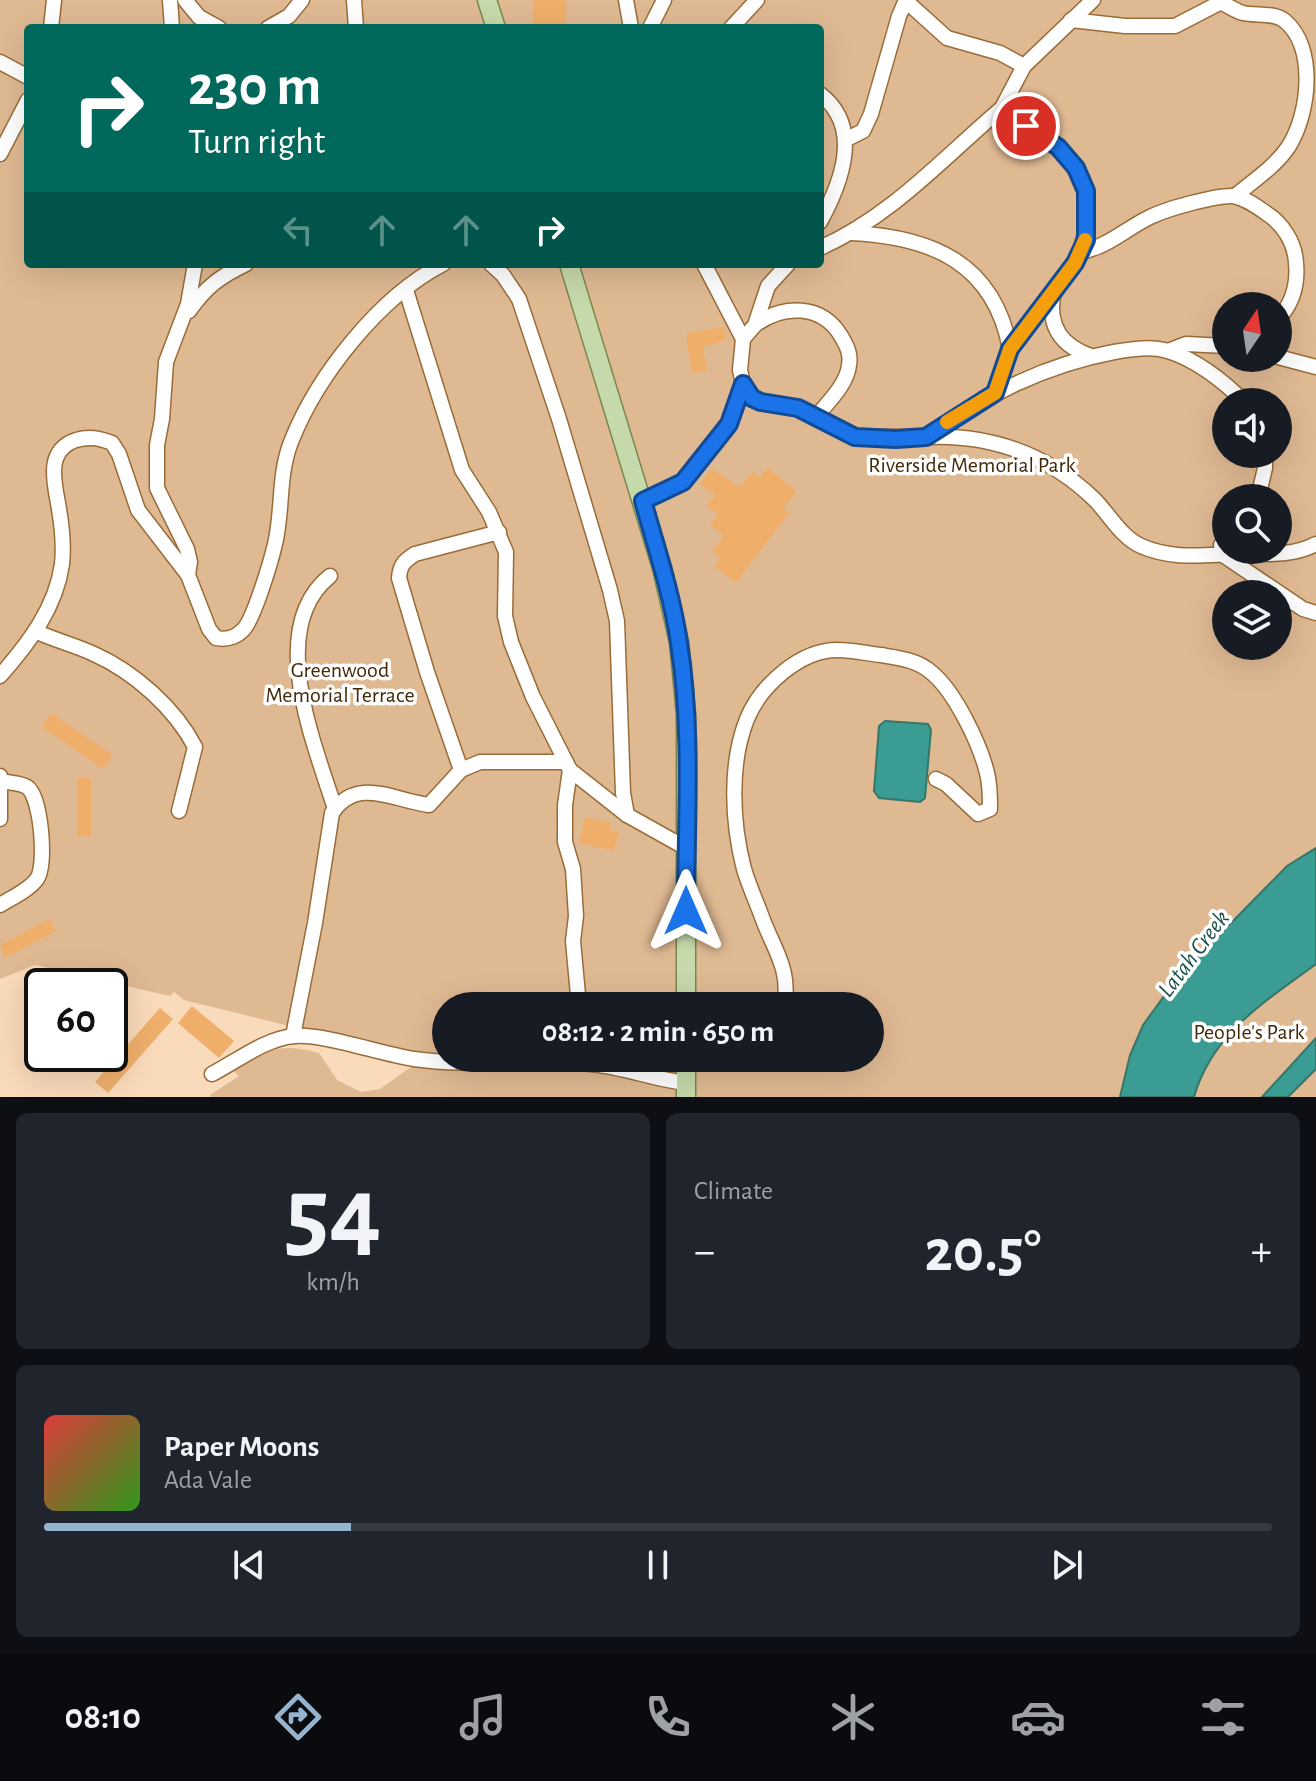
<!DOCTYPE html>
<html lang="en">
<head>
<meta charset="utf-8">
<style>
	:root { --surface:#171b24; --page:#20242c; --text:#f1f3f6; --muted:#9ea1a6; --line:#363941; --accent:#96b4ce }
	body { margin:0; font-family:"Alegreya Sans",sans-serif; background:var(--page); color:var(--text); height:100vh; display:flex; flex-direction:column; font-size:30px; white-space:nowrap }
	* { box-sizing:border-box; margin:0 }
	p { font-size:26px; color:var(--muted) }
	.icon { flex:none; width:44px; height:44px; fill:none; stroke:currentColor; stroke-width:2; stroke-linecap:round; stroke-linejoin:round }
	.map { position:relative; height:1097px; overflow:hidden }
	.details { display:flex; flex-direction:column; gap:16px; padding:16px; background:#0d0f14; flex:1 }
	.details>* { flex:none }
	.banner { position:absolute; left:24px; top:24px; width:800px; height:244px; border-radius:8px; box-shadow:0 8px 32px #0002; background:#00695c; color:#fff; overflow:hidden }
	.needle { width:52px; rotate:13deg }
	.tools { position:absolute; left:1212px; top:292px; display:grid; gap:16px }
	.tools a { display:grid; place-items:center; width:80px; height:80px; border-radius:50%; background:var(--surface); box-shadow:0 8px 32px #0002; font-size:40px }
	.speed { position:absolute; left:24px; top:968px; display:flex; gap:16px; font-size:40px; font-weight:700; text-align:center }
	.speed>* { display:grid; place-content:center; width:104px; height:104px; border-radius:50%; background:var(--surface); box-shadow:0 8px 32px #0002; line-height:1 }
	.speed .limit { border:4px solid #111; border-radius:12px; background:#fff; color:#111 }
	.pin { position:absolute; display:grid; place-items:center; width:68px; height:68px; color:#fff; margin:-34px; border:4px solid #fff; border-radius:50%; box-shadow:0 2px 8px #0007 }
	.me { position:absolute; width:88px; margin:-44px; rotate:0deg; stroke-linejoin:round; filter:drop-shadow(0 0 6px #0008) }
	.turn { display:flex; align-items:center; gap:28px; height:168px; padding:0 32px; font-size:36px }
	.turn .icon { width:104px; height:104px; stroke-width:2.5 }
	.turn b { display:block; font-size:56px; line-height:68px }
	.lanes { display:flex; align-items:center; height:76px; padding:0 32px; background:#0003; justify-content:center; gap:40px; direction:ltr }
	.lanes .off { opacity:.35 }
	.big { font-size:60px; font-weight:700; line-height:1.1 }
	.details .widget { flex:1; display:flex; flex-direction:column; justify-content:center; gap:12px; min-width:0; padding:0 28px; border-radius:12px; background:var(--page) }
	.details .dial { align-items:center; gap:0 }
	.dial b { font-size:104px; line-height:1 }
	.song { display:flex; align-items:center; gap:24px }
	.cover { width:96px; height:96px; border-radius:12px; background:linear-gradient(135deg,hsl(0 70% 55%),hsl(110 70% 35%)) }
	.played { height:8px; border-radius:4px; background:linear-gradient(90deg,var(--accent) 25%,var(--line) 25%) }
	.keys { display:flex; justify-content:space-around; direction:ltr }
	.heat { display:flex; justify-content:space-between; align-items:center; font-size:44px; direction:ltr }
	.details .tiles { flex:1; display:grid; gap:16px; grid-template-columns:1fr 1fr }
	.widget:last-child { grid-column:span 2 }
	.trip { position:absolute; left:432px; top:992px; width:452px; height:80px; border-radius:40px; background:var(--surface); box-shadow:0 8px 32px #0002; font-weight:700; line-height:80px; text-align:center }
	.tabs { display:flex; height:128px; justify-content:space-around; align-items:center; background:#090b0e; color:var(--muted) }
	.tabs .icon { width:56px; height:56px }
	.tabs .on { color:var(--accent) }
	.tabs b { font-size:36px; color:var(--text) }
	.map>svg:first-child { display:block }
	.green { fill:#dfb992; fill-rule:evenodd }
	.water { fill:#3a9c93; stroke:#377669; stroke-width:2 }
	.building { fill:#efaf6b }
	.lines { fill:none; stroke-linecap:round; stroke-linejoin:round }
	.minor-casing { stroke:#9a6c39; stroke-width:17 }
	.major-casing { stroke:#79874c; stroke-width:21 }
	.minor { stroke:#fff; stroke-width:14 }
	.major { stroke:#c6d9aa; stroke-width:18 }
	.route-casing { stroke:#114b97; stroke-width:20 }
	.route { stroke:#1a73e8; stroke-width:14 }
	.slow { stroke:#f59e0b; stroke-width:14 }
	.labels { text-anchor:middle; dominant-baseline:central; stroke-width:7; stroke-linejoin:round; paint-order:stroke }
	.park-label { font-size:22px; fill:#42290a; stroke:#fff }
	.water-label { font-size:24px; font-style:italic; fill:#1b524d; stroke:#fff }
</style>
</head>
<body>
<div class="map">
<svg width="1316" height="1097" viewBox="0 0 1316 1097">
	<rect width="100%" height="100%" fill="#f9daba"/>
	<g class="green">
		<path d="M 0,0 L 1316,0 L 1316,848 L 1287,866 L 1204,949 L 1130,1055 L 1120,1097 L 212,1097 L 210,1095 L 239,1076 L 233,1070 C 268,1050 278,1042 319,1053 L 337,1080 L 361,1092 L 380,1089 L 411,1067 L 459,1068 L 184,1000 L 174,992 L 170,996 L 35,965 L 0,979 ZM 28,28 L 820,28 L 820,264 L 28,264 ZM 1226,306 L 1278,306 L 1278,358 L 1226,358 ZM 1226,402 L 1278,402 L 1278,454 L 1226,454 ZM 1226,498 L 1278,498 L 1278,550 L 1226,550 ZM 1226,594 L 1278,594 L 1278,646 L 1226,646 ZM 446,1006 L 870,1006 L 870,1058 L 446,1058 Z"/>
		<polygon points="1316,867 1316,1097 1148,1097"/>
	</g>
	<g class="water">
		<polygon points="885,721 928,724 931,730 925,798 920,802 879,798 874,791 879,726"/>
		<path d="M 1316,848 L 1316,964 C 1266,1001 1212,1033 1194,1097 L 1120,1097 L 1130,1055 L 1143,1025 L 1178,977 L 1287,866 Z"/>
		<polygon points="1316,1038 1316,1069 1288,1097 1262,1097"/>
	</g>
	<g class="building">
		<rect x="533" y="0" width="33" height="28"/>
		<polygon points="724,327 727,340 703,347 707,370 692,373 686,333"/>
		<polygon points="768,468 797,491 783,508 789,513 736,583 714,566 720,558 712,552 724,536 710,525 718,515 707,506 715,495 700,484 712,469 740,487 752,472 759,478"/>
		<polygon points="51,713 113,755 103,769 42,727"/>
		<rect x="77" y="778" width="14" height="58"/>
		<polygon points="585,817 611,823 610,830 619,832 614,851 579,843"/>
		<polygon points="49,919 56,931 5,958 0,945"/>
		<polygon points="192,1006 234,1041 219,1058 178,1023"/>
		<polygon points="160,1008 173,1019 108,1093 95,1082"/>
	</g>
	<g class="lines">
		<g class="minor-casing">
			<g id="minor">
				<polyline points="170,0 172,28"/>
				<polyline points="185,0 199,17 219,28"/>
				<polyline points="354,0 356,28"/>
				<polyline points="626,0 631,28"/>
				<polyline points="906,1 947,38 1000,53 1024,66"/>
				<path d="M 1221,2 C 1228,6 1236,11 1243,13 C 1256,16 1274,12 1285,21 C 1316,47 1310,112 1289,146 C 1276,166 1253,181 1235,196"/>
				<polyline points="1071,20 1125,26 1175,26 1225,0"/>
				<polyline points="51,28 54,0"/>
				<polyline points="268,28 289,16 302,0"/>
				<polyline points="650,28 664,0"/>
				<polyline points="731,28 757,0"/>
				<polyline points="0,62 28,77"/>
				<path d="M 820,94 C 863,127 842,182 820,222"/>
				<polyline points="847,139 863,131 871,114 899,16 906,0"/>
				<polyline points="0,154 28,100"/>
				<path d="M 852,233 C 932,237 994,263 1010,349"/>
				<path d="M 820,248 C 892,216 943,158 1002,108"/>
				<path d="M 1080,252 C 1106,248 1127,228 1150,217 C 1166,209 1216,195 1233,196 C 1245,198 1256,206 1266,213 C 1282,223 1295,242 1296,263 C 1298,284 1293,303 1278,319"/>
				<path d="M 195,264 L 188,304 L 166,362 L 162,419 L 157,445 L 157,488 L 187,549 L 190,562 L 188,575 L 209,629 L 216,638 C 227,640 235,638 243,630 C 254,619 271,561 275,544 C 283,511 278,475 291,442 C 317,376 379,297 443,264"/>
				<polyline points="491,264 503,275 519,299 559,419 610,590 617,621 623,793 627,815"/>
				<polyline points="704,264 743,339"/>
				<polyline points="406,290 462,470 489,512 506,552 505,616 511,642 533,697 570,770"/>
				<path d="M 1053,296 C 1048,327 1062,346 1091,356"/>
				<path d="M 189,311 C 206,287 219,277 246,264"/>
				<path d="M 755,325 C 783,304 822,304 841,336 C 847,346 851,354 849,365 C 847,385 827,403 816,417 L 798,408 L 761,402 L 752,398 L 743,384 L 740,370 L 743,339 L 755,325 L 768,286 L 788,264"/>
				<polyline points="1168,351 1186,344 1226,346"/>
				<polyline points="1278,357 1316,367"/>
				<path d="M 995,393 C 1000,378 1003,360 1012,347 C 1042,299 1091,268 1087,205 C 1085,182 1075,162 1057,147 C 1040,133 1020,121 1002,108 L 1024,66 L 1093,0"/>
				<path d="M 1244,402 C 1225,382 1195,359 1168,351 C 1150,346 1132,349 1114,352 C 1044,365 984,396 926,437 C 991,434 1047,454 1094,499 C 1109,514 1121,537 1141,546 C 1175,561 1209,554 1244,554 C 1269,554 1293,556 1316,544"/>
				<polyline points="816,417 855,437 926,437"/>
				<polyline points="1258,498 1265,468 1265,454"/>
				<polyline points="643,501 683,482 729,424 743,384"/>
				<polyline points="1223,555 1303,609 1316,613"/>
				<polyline points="1223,555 1221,545 1226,540"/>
				<path d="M 330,576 C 265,628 315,745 335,809"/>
				<path d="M 35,631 C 54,640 75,645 94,654 C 134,672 175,708 195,747 L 179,811"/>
				<path d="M 0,676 C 28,644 56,608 62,564 C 64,546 62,527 59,509 C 55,484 44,451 76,440 C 89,436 99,438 112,443 L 119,454 L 138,510 L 188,575"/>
				<path d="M 461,770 L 427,672 L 399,578 C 400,565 404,561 415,554 L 499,532"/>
				<polyline points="0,776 0,819"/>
				<path d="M 0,905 C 11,898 29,890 37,879 C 47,865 41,796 27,787 C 21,783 9,783 2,781"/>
				<polyline points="579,1006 573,941 576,916 573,869 565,842 565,805 570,770 627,815 686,848"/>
				<path d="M 784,1006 C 791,971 775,951 763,920 C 757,903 749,886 744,869 C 732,823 729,764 747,719 C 761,685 801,649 839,650 C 853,650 868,654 881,655 C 899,658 918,660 932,673 C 955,692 980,744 987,773 C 990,784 990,797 990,809 L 978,814 L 946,784 L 936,779"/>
				<path d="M 293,1036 L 315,923 L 332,813 C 357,776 392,800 429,805 L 461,770 L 480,762 L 566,762"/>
				<path d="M 212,1074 C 237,1061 266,1038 295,1036 C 326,1034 380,1054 414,1059 C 470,1067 533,1059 591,1064 C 623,1067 653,1079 686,1083"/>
			</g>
		</g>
		<g class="major-casing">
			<g id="major">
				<polyline points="487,0 496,28"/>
				<polyline points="569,264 662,568 679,642 686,714 686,1006"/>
				<polyline points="686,1058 686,1097"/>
			</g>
		</g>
		<use href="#minor" class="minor"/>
		<use href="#major" class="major"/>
	</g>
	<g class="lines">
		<g class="route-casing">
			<path id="route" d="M 686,911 C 686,822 693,731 679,643 C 672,595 656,547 643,501 L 683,482 L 729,424 L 743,384 L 752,398 L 761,402 L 798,408 L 855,437 L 896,439 L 926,437 L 995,393 L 1010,349 L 1075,263 L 1086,240 L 1086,191 L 1076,168 L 1058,147 L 1026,126"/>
		</g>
		<use href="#route" class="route"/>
		<polyline class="slow" points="947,422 995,393 1010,349 1075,263 1085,240"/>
	</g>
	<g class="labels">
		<g class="park-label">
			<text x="972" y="465">Riverside Memorial Park</text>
			<text x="340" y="670">Greenwood<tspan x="340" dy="25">Memorial Terrace</tspan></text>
			<text x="1249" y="1032">People's Park</text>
		</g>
		<g class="water-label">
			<text transform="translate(1194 954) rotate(-53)">Latah Creek</text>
		</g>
	</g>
</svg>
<div class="tools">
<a><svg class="needle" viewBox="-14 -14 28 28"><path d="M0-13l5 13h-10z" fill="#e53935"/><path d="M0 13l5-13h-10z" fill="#9ea1a6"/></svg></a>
<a><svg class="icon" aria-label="sound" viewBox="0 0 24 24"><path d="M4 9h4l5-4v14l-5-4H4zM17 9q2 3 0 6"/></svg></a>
<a><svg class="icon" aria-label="search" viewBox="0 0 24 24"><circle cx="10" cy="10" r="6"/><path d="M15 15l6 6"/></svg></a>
<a><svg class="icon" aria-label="layers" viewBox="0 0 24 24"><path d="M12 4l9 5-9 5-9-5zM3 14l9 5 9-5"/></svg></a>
</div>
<div class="speed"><div class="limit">60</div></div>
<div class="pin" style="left:1026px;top:126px;background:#d93025"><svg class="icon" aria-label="arrive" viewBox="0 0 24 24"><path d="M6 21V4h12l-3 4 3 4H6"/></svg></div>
<svg class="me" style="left:686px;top:911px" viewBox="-20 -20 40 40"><path d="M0-17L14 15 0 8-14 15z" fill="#1a73e8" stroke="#fff" stroke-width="4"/></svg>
<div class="trip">08:12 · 2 min · 650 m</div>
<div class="banner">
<div class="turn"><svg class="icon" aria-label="right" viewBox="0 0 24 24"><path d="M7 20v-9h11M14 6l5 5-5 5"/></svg><div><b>230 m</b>Turn right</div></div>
<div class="lanes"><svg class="icon off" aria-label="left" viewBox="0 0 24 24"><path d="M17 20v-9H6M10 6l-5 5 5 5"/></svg><svg class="icon off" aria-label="ahead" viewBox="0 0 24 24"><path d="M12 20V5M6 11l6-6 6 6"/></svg><svg class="icon off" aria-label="ahead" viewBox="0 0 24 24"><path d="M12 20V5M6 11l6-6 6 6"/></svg><svg class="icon" aria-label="right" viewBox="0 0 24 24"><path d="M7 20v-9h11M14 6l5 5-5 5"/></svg></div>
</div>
</div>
<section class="details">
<div class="tiles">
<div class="widget dial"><b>54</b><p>km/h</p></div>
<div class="widget"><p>Climate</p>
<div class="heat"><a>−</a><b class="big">20.5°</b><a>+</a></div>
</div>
<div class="widget">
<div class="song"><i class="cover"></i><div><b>Paper Moons</b><p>Ada Vale</p></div></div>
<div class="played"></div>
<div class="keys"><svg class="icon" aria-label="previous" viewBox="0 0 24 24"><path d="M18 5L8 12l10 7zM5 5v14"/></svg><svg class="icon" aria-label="pause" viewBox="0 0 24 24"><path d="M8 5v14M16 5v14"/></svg><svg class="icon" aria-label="next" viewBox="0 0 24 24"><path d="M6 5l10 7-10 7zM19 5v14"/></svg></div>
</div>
</div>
</section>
<nav class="tabs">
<b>08:10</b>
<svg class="icon on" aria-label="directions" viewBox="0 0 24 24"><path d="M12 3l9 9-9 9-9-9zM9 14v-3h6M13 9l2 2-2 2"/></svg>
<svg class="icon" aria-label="music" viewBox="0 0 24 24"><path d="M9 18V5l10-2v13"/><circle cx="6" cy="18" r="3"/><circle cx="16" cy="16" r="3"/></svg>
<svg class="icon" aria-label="phone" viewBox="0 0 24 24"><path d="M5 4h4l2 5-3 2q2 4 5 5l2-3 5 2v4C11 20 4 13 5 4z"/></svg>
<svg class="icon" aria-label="climate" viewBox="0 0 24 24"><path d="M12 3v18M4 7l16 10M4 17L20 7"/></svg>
<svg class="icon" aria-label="car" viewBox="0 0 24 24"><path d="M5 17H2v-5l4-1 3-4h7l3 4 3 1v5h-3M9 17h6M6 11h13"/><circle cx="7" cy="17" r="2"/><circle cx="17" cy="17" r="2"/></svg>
<svg class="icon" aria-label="filters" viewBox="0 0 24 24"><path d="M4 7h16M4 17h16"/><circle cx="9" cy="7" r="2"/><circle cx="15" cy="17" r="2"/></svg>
</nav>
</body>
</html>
